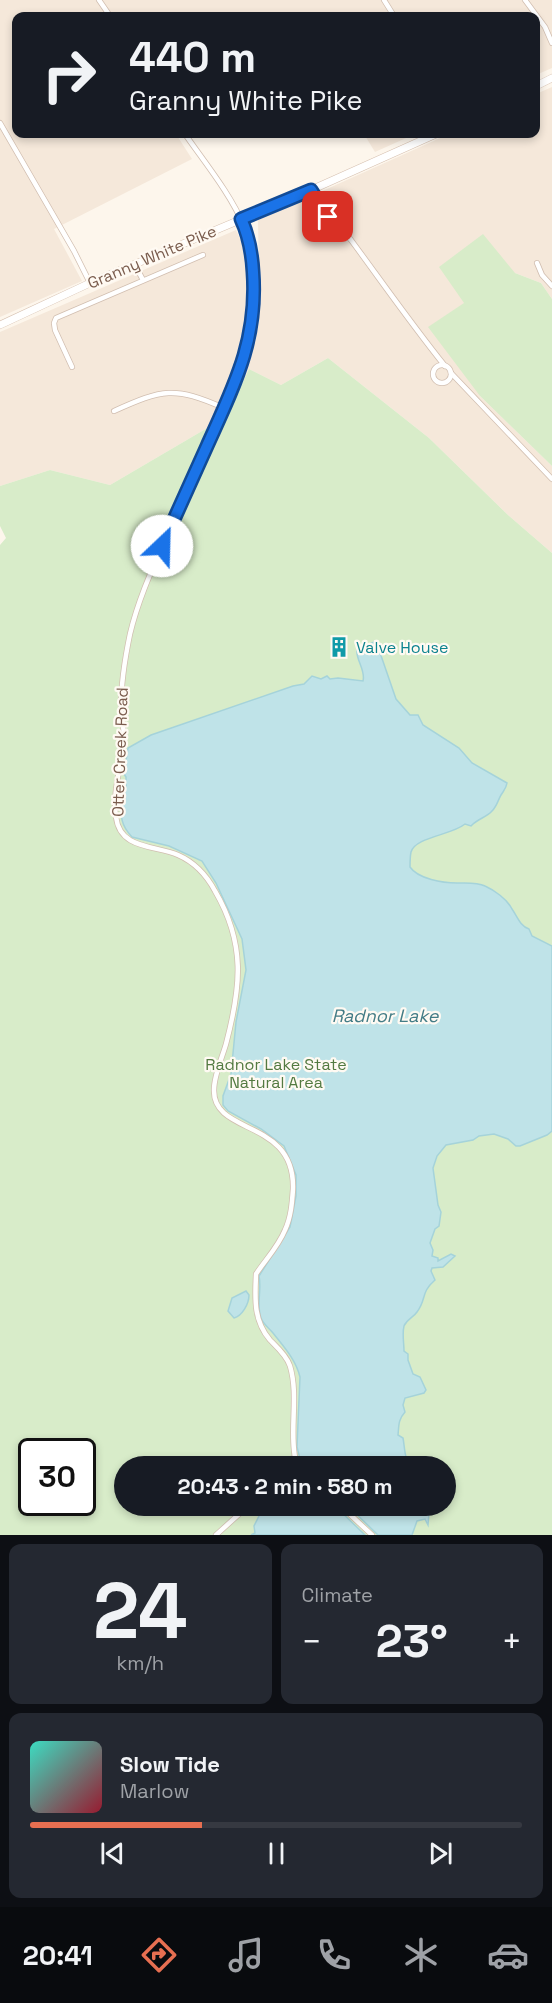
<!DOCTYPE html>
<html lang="en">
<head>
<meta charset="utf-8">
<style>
	:root { --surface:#171b24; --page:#242831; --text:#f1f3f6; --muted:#9ea1a6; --line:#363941; --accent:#e76f51 }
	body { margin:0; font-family:"Space Grotesk",sans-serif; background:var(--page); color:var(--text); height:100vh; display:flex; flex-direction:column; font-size:22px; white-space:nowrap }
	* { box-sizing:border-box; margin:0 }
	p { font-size:20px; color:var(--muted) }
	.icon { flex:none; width:33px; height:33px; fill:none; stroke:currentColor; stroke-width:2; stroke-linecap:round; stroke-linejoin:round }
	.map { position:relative; height:1535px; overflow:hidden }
	.side { display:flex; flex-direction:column; gap:9px; padding:9px; background:#0d0f14; flex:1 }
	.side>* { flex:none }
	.banner { position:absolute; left:12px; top:12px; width:528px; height:126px; border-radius:12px; box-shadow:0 3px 9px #0003; background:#171b24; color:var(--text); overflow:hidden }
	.speed { position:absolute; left:18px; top:1438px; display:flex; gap:12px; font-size:30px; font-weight:700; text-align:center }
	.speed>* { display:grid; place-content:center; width:78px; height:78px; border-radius:50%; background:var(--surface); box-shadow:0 3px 9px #0003; line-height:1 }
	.speed .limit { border:3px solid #111; border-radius:9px; background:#fff; color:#111 }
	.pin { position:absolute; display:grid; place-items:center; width:51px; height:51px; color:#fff; margin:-26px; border-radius:12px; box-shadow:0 3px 9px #0006 }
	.me { position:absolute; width:66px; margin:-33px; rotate:24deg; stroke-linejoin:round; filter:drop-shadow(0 0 4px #0008) }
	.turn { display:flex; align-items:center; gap:21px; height:126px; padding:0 18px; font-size:27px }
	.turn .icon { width:78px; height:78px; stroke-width:2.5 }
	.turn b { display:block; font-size:42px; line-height:51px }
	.big { font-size:45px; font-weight:800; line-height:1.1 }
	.side .card { flex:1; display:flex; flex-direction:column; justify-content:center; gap:9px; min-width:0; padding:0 21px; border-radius:12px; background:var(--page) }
	.side .dial { align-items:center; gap:0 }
	.dial b { font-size:78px; line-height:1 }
	.song { display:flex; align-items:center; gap:18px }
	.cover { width:72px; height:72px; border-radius:9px; background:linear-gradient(135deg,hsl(170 70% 55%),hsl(350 70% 35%)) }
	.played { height:6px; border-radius:3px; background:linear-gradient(90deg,var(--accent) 35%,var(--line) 35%) }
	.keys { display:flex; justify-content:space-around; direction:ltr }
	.heat { display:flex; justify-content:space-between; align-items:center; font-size:33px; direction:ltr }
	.side .tiles { flex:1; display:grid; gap:9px; grid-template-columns:1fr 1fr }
	.card:last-child { grid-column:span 2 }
	.trip { position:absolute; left:114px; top:1456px; width:342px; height:60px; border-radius:30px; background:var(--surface); box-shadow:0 3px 9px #0003; font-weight:800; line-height:60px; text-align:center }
	.tabs { display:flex; height:96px; justify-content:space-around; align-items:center; background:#090b0e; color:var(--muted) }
	.tabs .icon { width:42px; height:42px }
	.tabs .active { color:var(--accent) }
	.tabs b { font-size:27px; color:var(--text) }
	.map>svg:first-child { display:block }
	.residential { fill:#f5e8da }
	.green { fill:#d8ecc9; fill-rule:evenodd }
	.water { fill:#bfe3e8; stroke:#a5d3da; stroke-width:1.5 }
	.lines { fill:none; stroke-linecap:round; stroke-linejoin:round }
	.minor-casing { stroke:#d1beb0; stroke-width:6 }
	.secondary-casing { stroke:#d6c0b0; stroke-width:8 }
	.minor { stroke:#fff; stroke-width:4.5 }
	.secondary { stroke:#fff; stroke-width:7 }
	.route-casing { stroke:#114b97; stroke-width:15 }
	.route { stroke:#1a73e8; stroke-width:10 }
	.labels { text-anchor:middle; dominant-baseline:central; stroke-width:4.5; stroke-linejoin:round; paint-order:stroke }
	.street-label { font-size:16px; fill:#7a5c4d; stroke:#fffaf3 }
	.culture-label { font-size:16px; fill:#0d838f; stroke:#fffaf3; text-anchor:start }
	.park-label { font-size:16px; fill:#537a41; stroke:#fffaf3 }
	.water-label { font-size:18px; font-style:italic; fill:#437c86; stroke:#fffaf3 }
</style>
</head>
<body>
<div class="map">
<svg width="552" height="1535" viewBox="0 0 552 1535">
	<rect width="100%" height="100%" fill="#fdf6ec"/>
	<g class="residential">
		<polygon points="0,0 552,0 552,68 536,75 536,16 16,16 16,134 176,134 192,159 54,229 82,281 0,317"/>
		<polygon points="552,87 552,299 541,283 515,273 464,303 480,396 552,466 552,553 508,515 429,438 328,358 281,385 249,369 226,417 110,485 50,470 0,486 0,332 236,230 246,252 249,276 259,281 258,220 449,134 536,134 536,94"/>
		<polygon points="364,134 415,134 375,152"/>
	</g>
	<g class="green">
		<polygon points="483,234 515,273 541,283 552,299 552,466 480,396 428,327 464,303 439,267"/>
		<path d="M 328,358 L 429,438 L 508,515 L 552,553 L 552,1535 L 0,1535 L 0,545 L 6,538 L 0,526 L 0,486 L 50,470 L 110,485 L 226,417 L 249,369 L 281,385 ZM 32,1452 L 82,1452 L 82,1503 L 32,1503 ZM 124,1467 L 446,1467 L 446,1506 L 124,1506 Z"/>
	</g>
	<g class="water">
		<path d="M 374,642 L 377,644 L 396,699 L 410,715 L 418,715 L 423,725 L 459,748 L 472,763 L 507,783 C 506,789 504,790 501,795 C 498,800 497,806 492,811 C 486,818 478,818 471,826 L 465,824 C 452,835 415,837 411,852 C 410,857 410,862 410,867 C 418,879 443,883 457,883 C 466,883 477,882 485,886 C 494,890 507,899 512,909 C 517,916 520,926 529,929 L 532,936 L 552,946 L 552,1131 L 547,1135 L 520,1146 L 516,1146 L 508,1139 L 494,1134 L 479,1136 L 473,1140 L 446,1145 L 437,1156 L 433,1168 L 438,1205 L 441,1212 L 439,1226 L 435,1229 L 430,1243 L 433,1250 L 432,1256 L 438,1258 L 438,1261 L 451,1254 L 455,1256 L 443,1267 L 432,1268 L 431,1271 L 435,1280 C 420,1293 427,1299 417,1312 C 413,1318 407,1319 404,1326 C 402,1334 404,1343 404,1351 L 408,1354 L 408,1360 L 413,1374 L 420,1377 L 426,1390 L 424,1393 L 405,1398 L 403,1405 L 405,1412 C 398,1420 399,1425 398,1435 L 403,1438 C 405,1448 404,1462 413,1467 L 306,1467 L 300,1459 L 297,1447 L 300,1377 C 296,1360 284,1347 273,1333 C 269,1328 263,1324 261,1318 C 256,1304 262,1290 259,1276 L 290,1227 L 296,1196 L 296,1175 L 284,1146 L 261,1129 L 228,1111 L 223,1105 L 223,1096 L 231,1074 L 236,1022 L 246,970 L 242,939 L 216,883 L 202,861 L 169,846 L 132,837 C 116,820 123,810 122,790 L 126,787 L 126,777 L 124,774 L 128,748 L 151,735 L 293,686 L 304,684 L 312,676 L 321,679 L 327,676 L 330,679 L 338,678 L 363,681 C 366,670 355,659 357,649 Z"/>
		<path d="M 246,1291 L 249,1295 C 249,1304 242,1316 234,1318 L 228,1311 L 232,1298 Z"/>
		<polygon points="264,1506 335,1506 365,1535 251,1535 255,1533 254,1526"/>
		<polygon points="348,1506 434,1506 435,1509 429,1513 428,1525 425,1519 417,1521 412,1535 378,1535"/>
	</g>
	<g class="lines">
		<g class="minor-casing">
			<g id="minor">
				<polyline points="99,0 110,16"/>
				<polyline points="384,0 394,16"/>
				<polyline points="525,0 545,27 552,43"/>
				<polyline points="0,123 74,251 90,283"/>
				<path d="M 185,134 C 205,163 230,193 244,226 C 260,263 257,324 243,361 C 221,417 196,471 171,526 C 156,561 139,596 130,634 C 125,658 121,682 121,707 C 121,717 124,728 124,738 C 122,764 112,792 116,817 C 120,850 155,845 178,855 C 194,862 207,876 215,891 C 246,944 241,987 226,1044 C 222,1058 214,1075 214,1090 C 213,1136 295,1118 293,1189 C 292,1203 291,1217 285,1230 C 278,1247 266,1259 256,1274 C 255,1298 253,1320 270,1340 C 277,1347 287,1356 290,1366 C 298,1393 291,1422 294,1450 L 295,1458 L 301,1467"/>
				<path d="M 311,190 C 321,211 337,223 351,240 C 382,282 412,325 445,366"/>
				<polyline points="537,263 542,275 552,286"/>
				<polyline points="135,265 143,280"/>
				<circle cx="442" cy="374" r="9"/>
				<polyline points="72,367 55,330 54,323 56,318 203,255"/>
				<polyline points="451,373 552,479"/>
				<path d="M 114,411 C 163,389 174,386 224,408"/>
				<polyline points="281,1467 287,1460 295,1458"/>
				<polyline points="341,1506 372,1535"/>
				<polyline points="216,1535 248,1506"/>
			</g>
		</g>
		<g class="secondary-casing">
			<g id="secondary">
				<polyline points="536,86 552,78"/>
				<polyline points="0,325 90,283 311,190 436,134"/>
			</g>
		</g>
		<use href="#minor" class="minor"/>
		<use href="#secondary" class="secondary"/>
	</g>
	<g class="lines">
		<g class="route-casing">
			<path id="route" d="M 162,546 C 177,513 192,480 207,446 C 234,386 258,340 253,272 C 252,254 249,236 241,219 L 311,190 L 328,217"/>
		</g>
		<use href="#route" class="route"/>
	</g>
	<defs>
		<g id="building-bare" transform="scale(1.62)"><path d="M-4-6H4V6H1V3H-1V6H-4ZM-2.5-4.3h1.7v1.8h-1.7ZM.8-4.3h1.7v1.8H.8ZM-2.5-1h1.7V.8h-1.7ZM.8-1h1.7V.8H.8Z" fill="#0f9aa8" stroke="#fffaf3" stroke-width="2.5" paint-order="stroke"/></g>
	</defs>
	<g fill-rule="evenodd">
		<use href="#building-bare" x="339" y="647"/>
	</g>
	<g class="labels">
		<g class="street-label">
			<text transform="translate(152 257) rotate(-23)">Granny White Pike</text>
			<text transform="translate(120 752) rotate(-88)">Otter Creek Road</text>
		</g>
		<g class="culture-label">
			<text x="356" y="647">Valve House</text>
		</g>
		<g class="park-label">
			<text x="276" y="1064">Radnor Lake State<tspan x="276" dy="18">Natural Area</tspan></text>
		</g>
		<g class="water-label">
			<text x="385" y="1015">Radnor Lake</text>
		</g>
	</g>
</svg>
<div class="speed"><div class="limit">30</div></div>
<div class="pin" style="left:328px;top:217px;background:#d93025"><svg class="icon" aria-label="arrive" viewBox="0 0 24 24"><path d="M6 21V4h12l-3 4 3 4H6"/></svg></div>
<svg class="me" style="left:162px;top:546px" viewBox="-20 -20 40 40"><circle r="19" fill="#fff"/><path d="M0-13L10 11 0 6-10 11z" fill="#1a73e8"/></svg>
<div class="trip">20:43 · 2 min · 580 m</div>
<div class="banner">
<div class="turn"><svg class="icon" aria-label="right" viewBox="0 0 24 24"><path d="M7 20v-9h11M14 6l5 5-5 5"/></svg><div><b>440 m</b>Granny White Pike</div></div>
</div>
</div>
<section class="side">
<div class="tiles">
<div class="card dial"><b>24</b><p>km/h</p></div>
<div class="card"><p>Climate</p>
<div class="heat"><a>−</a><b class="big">23°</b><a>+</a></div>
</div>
<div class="card">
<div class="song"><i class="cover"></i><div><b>Slow Tide</b><p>Marlow</p></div></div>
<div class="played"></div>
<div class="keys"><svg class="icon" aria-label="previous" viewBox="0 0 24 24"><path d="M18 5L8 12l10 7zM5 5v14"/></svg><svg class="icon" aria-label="pause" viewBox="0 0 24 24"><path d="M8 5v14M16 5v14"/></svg><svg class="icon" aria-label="next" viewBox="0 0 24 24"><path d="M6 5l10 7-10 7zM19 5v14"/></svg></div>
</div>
</div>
</section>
<nav class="tabs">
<b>20:41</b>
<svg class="icon active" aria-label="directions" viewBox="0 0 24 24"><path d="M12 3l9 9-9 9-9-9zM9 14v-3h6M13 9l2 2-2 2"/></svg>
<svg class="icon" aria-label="music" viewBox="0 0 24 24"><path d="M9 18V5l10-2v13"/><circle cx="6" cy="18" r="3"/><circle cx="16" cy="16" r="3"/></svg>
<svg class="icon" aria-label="phone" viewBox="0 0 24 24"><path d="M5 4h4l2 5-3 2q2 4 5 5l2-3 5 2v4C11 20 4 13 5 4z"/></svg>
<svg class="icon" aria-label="climate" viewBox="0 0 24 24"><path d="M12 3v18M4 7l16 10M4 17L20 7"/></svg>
<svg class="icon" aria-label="car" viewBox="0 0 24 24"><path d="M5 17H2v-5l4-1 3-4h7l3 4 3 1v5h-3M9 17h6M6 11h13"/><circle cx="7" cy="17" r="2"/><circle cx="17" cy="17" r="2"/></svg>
</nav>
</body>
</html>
